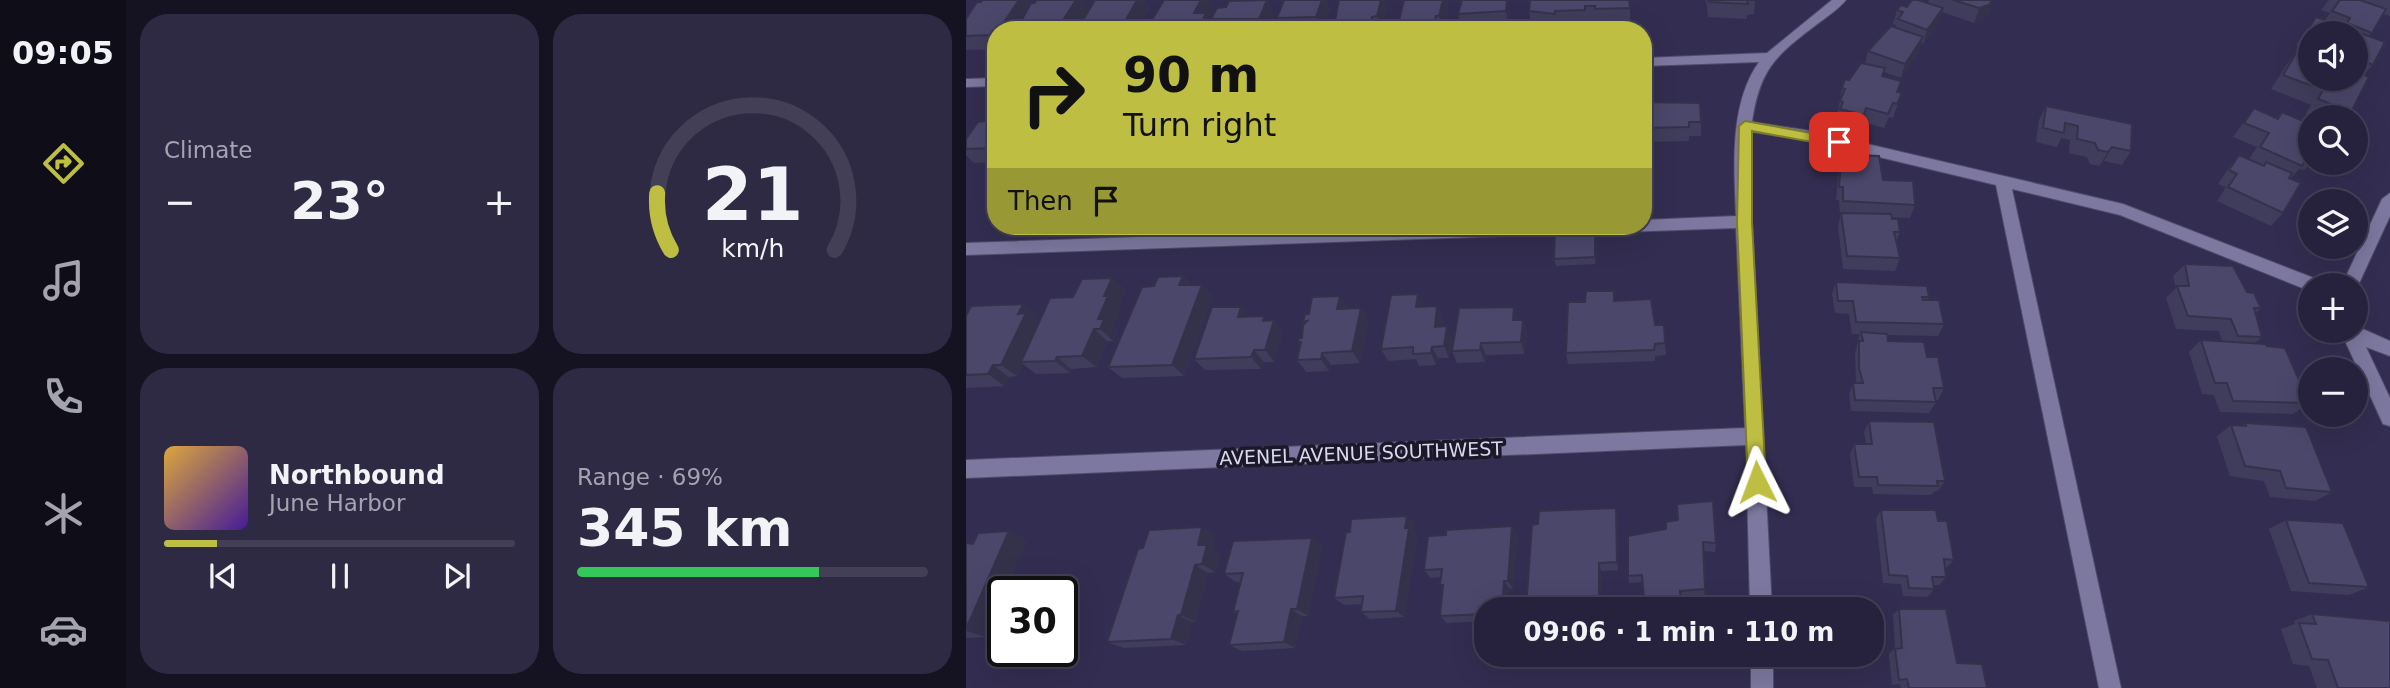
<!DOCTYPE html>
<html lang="en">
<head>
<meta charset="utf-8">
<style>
	:root { --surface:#26223d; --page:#2e2a44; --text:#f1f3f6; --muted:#a4a4b0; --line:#423f57; --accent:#bebf42 }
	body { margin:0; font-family:"DejaVu Sans",sans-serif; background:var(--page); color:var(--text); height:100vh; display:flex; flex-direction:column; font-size:26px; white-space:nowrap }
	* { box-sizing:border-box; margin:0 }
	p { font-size:23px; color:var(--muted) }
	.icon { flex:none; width:38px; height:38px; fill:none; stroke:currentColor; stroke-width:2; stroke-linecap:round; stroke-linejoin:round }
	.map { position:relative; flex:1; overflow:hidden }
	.drawer { display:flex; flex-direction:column; gap:14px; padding:14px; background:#151322; width:840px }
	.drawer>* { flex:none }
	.banner { position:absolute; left:21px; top:21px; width:665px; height:214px; border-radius:28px; box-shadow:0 7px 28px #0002,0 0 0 2px var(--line); background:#bebf42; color:#111; overflow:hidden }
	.buttons { position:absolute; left:1332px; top:21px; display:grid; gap:14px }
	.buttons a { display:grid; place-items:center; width:70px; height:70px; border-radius:50%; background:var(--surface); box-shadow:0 7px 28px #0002,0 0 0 2px var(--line); font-size:35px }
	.speed { position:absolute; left:21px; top:576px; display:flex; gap:14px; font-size:35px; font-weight:700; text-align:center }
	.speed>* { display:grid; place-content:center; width:91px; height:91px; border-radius:50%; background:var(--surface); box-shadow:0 7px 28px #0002,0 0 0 2px var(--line); line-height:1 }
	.speed .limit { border:4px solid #111; border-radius:10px; background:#fff; color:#111 }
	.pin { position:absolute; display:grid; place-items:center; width:60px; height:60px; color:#fff; margin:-30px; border-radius:14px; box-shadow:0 4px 10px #0006 }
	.me { position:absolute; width:77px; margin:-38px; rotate:357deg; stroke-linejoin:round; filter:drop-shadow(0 0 5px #0008) }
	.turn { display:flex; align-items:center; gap:24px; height:147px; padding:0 21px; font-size:32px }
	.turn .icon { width:91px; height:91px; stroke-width:2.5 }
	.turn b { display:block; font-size:49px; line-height:60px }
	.then { display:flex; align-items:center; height:66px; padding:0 21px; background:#0003; gap:14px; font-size:26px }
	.big { font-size:52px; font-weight:600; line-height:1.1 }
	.drawer .card { flex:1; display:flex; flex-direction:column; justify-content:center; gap:10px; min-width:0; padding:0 24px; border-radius:28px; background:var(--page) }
	.drawer .dial { align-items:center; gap:0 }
	.dial svg { height:182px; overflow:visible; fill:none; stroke:var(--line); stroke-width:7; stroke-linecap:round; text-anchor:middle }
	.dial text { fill:var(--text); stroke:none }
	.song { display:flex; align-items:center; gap:21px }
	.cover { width:84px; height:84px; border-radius:10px; background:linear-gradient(135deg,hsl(40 70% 55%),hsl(260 70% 35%)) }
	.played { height:7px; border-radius:4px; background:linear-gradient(90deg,var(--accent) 15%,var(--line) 15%) }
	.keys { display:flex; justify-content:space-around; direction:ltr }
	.heat { display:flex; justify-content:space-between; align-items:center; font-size:38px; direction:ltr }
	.charge { height:10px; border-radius:5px; background:linear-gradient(90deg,#34c759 69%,var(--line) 0) }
	.drawer .tiles { flex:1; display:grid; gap:14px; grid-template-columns:repeat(2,1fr) }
	.trip { position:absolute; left:508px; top:597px; width:410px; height:70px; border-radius:28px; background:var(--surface); box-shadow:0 7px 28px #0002,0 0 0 2px var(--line); font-weight:600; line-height:70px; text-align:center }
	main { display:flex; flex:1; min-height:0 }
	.dock { display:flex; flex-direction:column; width:126px; justify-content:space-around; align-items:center; background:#0f0e18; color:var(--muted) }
	.dock .icon { width:49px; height:49px }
	.dock .selected { color:var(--accent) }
	.dock b { font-size:32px; color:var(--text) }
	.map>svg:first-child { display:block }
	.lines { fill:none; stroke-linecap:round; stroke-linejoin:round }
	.minor-casing { stroke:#514b69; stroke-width:2 }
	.minor { fill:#7c789f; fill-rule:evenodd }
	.wall { fill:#403d5c; fill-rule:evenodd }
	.shaded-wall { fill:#34324b }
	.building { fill:#4b476b; stroke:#34324b; stroke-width:2 }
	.route { fill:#bebf42; stroke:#7c7c2b; stroke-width:2 }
	.labels { text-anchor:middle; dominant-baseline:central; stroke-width:7; stroke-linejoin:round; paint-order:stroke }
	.street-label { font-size:19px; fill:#d9d7ed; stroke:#1b1929 }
</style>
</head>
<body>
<main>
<nav class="dock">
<b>09:05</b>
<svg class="icon selected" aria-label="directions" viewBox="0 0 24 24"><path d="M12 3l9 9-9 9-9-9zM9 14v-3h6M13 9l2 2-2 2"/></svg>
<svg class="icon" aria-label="music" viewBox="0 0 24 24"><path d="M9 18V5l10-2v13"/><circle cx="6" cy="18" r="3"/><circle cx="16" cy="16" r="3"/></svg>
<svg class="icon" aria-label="phone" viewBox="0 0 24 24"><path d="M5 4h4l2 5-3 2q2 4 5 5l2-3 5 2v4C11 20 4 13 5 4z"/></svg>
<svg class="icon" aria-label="climate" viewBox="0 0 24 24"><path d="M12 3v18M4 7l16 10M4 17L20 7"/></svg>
<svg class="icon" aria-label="car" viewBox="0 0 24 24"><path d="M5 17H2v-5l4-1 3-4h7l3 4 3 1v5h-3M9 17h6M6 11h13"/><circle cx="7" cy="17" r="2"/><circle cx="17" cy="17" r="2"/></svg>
</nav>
<section class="drawer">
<div class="tiles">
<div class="card"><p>Climate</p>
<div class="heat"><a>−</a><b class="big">23°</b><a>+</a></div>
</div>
<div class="card dial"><svg viewBox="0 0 100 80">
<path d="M14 69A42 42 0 1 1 86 69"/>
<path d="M14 69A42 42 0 0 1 8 44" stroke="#bebf42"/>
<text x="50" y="56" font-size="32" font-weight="700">21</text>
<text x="50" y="72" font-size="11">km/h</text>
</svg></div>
<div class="card">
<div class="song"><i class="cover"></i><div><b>Northbound</b><p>June Harbor</p></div></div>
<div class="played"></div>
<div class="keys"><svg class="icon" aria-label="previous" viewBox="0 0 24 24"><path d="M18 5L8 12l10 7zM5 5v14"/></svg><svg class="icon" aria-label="pause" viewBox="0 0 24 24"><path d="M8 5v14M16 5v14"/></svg><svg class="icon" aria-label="next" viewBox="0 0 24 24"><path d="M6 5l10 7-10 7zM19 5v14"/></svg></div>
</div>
<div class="card"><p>Range · 69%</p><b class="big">345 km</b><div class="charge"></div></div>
</div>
</section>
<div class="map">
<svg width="1424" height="688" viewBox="0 0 1424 688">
	<rect width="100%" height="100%" fill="#332e51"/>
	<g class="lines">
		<g class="minor-casing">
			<g id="minor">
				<path d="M 866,0 L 880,0 C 872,10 860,17 850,25 C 809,56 794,69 786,122 L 846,131 L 1157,204 L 1353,280 L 1355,285 L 1344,285 L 1344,291 L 1154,215 L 1046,189 L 1155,688 L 1133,688 L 1030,185 L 846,141 L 786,132 L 785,204 L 806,609 L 784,609 L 780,445 L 0,478 L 0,460 L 779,428 L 770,228 L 0,255 L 0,243 L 496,226 L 677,226 L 677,220 L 770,216 C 768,167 763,104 793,62 L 677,66 L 677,58 L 801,53 Z"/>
				<polygon points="30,78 30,86 0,87 0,79"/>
				<polygon points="1424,193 1424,216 1390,290 1390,285 1376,285 1416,199"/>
				<polygon points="1390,326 1424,341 1424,356 1400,347 1424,398 1424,426 1417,424 1375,332 1390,331"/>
				<rect x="785" y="654" width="22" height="34"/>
			</g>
		</g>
		<use href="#minor" class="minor"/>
	</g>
	<g class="wall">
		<polygon points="129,0 179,0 183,8 172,30 114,30 116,27 114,25 111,30 30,30 30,49 1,50 0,49 0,19 64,4 123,10"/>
		<polygon points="301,0 308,15 301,30 251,30 245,19 260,7"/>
		<polygon points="438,0 481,0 482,5 478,30 434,30 432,24"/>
		<polygon points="664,0 664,22 630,23 630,20 621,21 621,24 591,25 591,28 565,26 563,11"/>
		<polygon points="740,0 789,0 788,14 781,15 781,19 742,17"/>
		<polygon points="963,0 1027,0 1023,12 1018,19 1008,23 976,12 973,22 957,44 955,43 953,51 935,78 918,72 917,77 935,81 932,92 936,93 927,118 923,117 918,128 897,122 894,129 871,123 873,116 871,116 876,88 899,64 902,51 929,27 930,25 927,24 931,10 941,7 962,3"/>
		<path d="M 1363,0 L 1424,0 L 1424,16 L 1417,14 L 1403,36 L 1407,65 L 1397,75 L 1385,112 L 1380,117 L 1351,117 L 1340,113 L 1345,105 L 1305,89 L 1321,64 L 1332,50 L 1337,52 L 1339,49 L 1330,45 L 1339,31 L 1350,17 L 1359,20 L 1364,13 L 1355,10 ZM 1344,33 L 1390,33 L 1390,79 L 1344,79 Z"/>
		<polygon points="247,6 242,16 248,27 247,30 180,30"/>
		<polygon points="422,6 416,30 370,30 368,25"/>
		<polygon points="364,8 357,30 316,30 311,18"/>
		<polygon points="544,11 542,26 496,29 492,14"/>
		<polygon points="677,102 735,122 735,136 723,136 723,141 677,142"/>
		<polygon points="1080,106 1165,151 1156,165 1138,161 1133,166 1124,164 1121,157 1103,153 1104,140 1095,138 1091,147 1070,142 1073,120"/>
		<polygon points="1288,108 1311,118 1316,112 1344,124 1345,163 1338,170 1333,169 1325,178 1317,213 1305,226 1251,201 1260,187 1252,184 1262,169 1273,155 1283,159 1291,147 1267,137"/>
		<polygon points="30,119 30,162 8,163 0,155 0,139"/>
		<polygon points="888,155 917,180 949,205 944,218 925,217 934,232 930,242 934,258 929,271 877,269 872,226 875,214 874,214 873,200 870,200 872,176 875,162 886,163"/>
		<polygon points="630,236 629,264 590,266 588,259"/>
		<polygon points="1219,264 1281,292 1295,308 1289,314 1296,337 1289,343 1301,346 1343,403 1327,414 1254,412 1248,395 1236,394 1223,352 1235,340 1256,341 1253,331 1210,329 1200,298 1210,288 1207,276"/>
		<polygon points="217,276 225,285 236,285 246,297 218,376 156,378 142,367 188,286"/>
		<polygon points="146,278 159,290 152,305 155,308 147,327 151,331 147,341 141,341 130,367 105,369 104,373 70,374 57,364 51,376 43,377 38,386 0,388 0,316 72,316 69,321 73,323 107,297"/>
		<polygon points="870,282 963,297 962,300 978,324 972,336 921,335 922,341 961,357 978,388 972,400 969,400 970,402 963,413 885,411 883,394 887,383 890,383 889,353 894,334 886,334 883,314 869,313 866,294"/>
		<polygon points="649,301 689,325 699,343 700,355 689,356 689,361 602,364 600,353"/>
		<polygon points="471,306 477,318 476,326 486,338 483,358 472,358 470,365 453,366 450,359 422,361 415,349 458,307"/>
		<polygon points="395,308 402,321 394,363 365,365 363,371 340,372 331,360 334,346 332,342 336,338 338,324 337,322 381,309"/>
		<polygon points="298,316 301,321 317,332 308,362 298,362 295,369 239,370 228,359 284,317"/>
		<polygon points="552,320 557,320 561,332 558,354 520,355 519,362 491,363 486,351"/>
		<polygon points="903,421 979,481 972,491 969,491 965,495 907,494 906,487 888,487 884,454 888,444 900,444 898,432"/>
		<polygon points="1279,423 1366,492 1349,501 1304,497 1298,481 1264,476 1251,436 1265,425 1275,426"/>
		<polygon points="915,510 972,521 988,560 980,568 979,568 980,577 973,585 967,585 968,589 961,597 937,596 935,584 917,583 910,519"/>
		<polygon points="441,516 448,525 447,532 451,536 438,617 404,619 395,612 396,604 378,605 368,598 384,532"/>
		<polygon points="652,517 652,570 635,571 635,609 560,609"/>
		<polygon points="1320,520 1403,587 1383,595 1325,591 1303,529"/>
		<polygon points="546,526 551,535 547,589 543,588 520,609 520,621 481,623 474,616 477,588 474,585 475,577 465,578 458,570 480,535"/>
		<polygon points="236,527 249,536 246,549 254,554 249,572 242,573 229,622 226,622 220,645 158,648 141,642 177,548"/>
		<polygon points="662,536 750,543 749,552 738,551 739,589 738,596 715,598 677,582 663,583 662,576"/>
		<polygon points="346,538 356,546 342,616 336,616 329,648 276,651 263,645 271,614 267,612 275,582 270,582 258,574"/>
		<polygon points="61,540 37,592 37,598 20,637 0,638 0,543"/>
		<polygon points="933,609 991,663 1021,688 935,688 934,684 926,685 923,654 929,648 927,615"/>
		<polygon points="1346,614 1424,688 1351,688 1343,666 1327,664 1315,629 1329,624 1328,621"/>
		<polygon points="37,651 63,651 61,656 30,658 19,655"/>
	</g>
	<g class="shaded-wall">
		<polygon points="49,0 61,0 68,9 54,30 36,30 34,28"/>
		<polygon points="110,0 116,0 123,10 111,30 98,30 94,25"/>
		<polygon points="171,0 179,0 183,8 172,30 162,30 158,23"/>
		<polygon points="235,0 243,0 247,6 242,16 248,27 247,30 234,30 233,28 228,13"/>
		<polygon points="301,0 308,15 301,30 298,30 293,19"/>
		<polygon points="356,0 361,0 364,8 357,30 356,30 350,17"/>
		<polygon points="415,0 420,0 422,6 416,30 411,16"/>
		<polygon points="477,0 481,0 482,5 478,30 473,16"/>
		<polygon points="541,0 542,0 544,11 542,26 540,11"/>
		<polygon points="1026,0 1027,0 1023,12 1018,19 1008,23 1013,8"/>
		<polygon points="977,8 973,22 957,44 961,30"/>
		<polygon points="470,16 474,30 470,30 468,23"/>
		<polygon points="406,17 411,30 406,30 404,24"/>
		<polygon points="154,24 158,30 150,30"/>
		<polygon points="957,37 953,51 935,78 939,64"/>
		<polygon points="1146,147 1138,161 1133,166 1142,152"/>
		<polygon points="217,276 228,289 213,285"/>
		<polygon points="146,278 159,290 152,305 155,308 147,327 151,331 147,341 134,329 132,319 138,296"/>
		<polygon points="236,285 246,297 218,376 206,365"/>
		<polygon points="452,294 458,306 450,307"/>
		<polygon points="374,296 382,308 371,309"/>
		<polygon points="57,304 72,316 69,321 75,325 55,362 57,364 51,376 35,365 52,314"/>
		<polygon points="471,306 477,318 474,339 469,327"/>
		<polygon points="275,307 285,319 272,317"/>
		<polygon points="548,307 552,319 550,332 547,320"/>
		<polygon points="395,308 402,321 394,363 386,351"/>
		<polygon points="298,316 306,326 308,320 317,332 308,362 299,350 297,321"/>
		<polygon points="557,320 561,332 558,354 555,342"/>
		<polygon points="481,326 486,338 483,358 478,346"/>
		<polygon points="128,329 141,341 130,367 116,356"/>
		<polygon points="515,343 520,355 519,362 514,350"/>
		<polygon points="466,347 472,358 470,365 465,353"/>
		<polygon points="288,350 298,362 295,369 285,357"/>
		<polygon points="356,353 365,365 363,371 355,359"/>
		<polygon points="91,357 105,369 104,373 89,361"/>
		<polygon points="27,365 43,377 38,386 22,374"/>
		<polygon points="650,508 652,517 652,570 651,562"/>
		<polygon points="441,516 448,525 447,532 451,536 438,617 430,611"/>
		<polygon points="546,526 551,535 547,589 542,581"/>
		<polygon points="236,527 249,536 246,549 254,554 249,572 236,564 232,545"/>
		<polygon points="43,531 61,540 39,592 37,592 37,598 20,637 0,631"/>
		<polygon points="346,538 356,546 342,616 331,609"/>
		<polygon points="633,563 635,571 635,609 633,609"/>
		<polygon points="229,565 242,573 229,622 215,615"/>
		<polygon points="538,581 543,588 542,609 536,609"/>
		<polygon points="325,609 336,616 329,648 318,642"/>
		<polygon points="212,615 226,622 220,645 205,639"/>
		<polygon points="52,651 63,651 61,656 51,653"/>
	</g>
	<g class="building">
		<polygon points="16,0 53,0 34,28 31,28 26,35 0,36 0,19 11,2 15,2"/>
		<polygon points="71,0 110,0 94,25 90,25 87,30 50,30 65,3 68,3"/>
		<polygon points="129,0 171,0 158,23 154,24 150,30 114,30 117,25 114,25"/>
		<polygon points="198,0 235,0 228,13 240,13 233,28 180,30"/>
		<polygon points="301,0 293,19 245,19 251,8 260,7 263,1"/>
		<polygon points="318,0 356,0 350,17 311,18"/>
		<polygon points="373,0 415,0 411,16 406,17 404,24 368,25"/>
		<polygon points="438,0 477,0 473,16 470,16 468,23 432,24"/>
		<polygon points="496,0 541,0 540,11 492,14"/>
		<polygon points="564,0 663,0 664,8 629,9 629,6 619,6 619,10 589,11 589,14 563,11"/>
		<polygon points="742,0 789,0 781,0 782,4 743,2"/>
		<polygon points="946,0 952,0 977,8 961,30 932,19 937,12 931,10 935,5 941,7"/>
		<polygon points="987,0 1026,0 1023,5 1013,8"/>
		<polygon points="1374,0 1394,0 1420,9 1406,33 1381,23 1384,18 1366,11"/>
		<polygon points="1350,17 1419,42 1407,65 1390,58 1390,33 1347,33 1341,31"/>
		<polygon points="925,26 957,37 939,64 902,51"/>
		<polygon points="1332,50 1344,54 1344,79 1390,79 1390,72 1403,77 1385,112 1352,99 1357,90 1317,75"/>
		<polygon points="895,63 919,68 916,76 935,81 931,92 936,93 931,104 927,103 922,114 900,108 898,115 874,109 877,102 874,101 879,89 876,88 879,79 883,80"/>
		<polygon points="677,102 734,103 735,122 723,122 723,127 677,128"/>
		<polygon points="1080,106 1166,124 1165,151 1146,147 1142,152 1132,150 1129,143 1111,139 1112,126 1099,123 1098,133 1077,128"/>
		<polygon points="1288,108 1312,119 1316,112 1344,124 1344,154 1343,154 1336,166 1294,147 1303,133 1278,123"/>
		<polygon points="30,119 30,148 0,149 0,139 12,122"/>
		<polygon points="888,155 913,156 917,180 947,181 949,205 877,201 877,187 873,187 875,162 889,163"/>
		<polygon points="1273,155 1298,166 1300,162 1326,173 1323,178 1335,183 1317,213 1262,187 1271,174 1263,170"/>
		<polygon points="875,213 925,214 926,219 932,219 934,232 928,232 934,258 881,256"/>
		<polygon points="629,229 629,257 588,259 589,231"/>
		<polygon points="1219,264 1267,266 1281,292 1288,293 1295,308 1288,308 1296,337 1272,336 1265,319 1222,316 1211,286 1223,286"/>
		<polygon points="217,276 213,285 236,285 206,365 142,367 176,287 188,286 192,277"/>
		<polygon points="146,278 138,296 142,296 132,319 138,319 134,329 128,329 116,356 91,357 89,361 55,362 84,298 107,297 116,279"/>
		<polygon points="870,282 961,286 963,297 956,297 957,300 973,300 978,324 890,322 887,301 872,301"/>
		<polygon points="620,291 648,291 648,301 685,299 689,325 698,325 699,343 689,344 688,350 600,353 602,302 619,302"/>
		<polygon points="452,294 450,307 471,306 469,327 481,326 478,346 466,347 465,353 447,354 447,347 415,349 425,295"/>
		<polygon points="374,296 371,309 395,308 386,351 356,353 355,359 331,360 335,342 332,342 333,338 336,338 337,325 341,321 337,322 339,314 343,314 346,297"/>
		<polygon points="57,304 52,314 60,313 35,365 27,365 22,374 0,375 0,316 5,306"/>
		<polygon points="246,307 275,307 272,317 298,316 297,321 308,320 299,350 288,350 285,357 228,359"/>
		<polygon points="548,307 547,320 557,320 555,342 515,343 514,350 486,351 493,308"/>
		<polygon points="895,332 921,334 922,341 958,342 961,357 972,357 978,388 967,388 970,402 889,400 887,383 897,383 893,368 893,341 897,341"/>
		<polygon points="1235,340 1299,344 1301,346 1319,348 1343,403 1267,401 1261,383 1249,383"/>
		<polygon points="903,421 968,422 979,481 971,481 972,486 912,485 911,477 893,477 888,444 906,444"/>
		<polygon points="1279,423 1340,427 1366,492 1320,488 1314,471 1279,466 1265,425 1280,426"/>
		<polygon points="747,501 750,543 737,542 739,589 714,591 716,609 679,609 676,575 662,576 662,536 700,529 700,522 712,520 711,504"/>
		<polygon points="650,508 651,562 633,563 633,607 560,609 566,525 572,524 573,511"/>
		<polygon points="915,510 970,510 972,521 981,521 988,560 978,559 980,577 966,577 968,589 943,588 941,576 923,575"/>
		<polygon points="441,516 439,528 443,528 430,611 395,612 397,596 368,598 380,532 384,532 385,519"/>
		<polygon points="1320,520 1377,523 1403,587 1343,583"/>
		<polygon points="546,526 542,581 538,581 536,609 520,609 520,614 474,616 477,585 474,585 476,569 458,570 462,536 480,535 480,530"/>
		<polygon points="236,527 232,545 241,545 236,564 229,565 215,615 212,615 205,639 141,642 172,549 177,548 183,530"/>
		<polygon points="43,531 0,629 0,543 7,544 12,533"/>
		<polygon points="346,538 331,609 325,609 318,642 263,645 272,611 267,612 277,573 258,574 267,541"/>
		<polygon points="933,609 980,609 991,663 1016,664 1021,688 943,688 941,679 933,680 929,649 936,648"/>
		<polygon points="1346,614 1424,621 1424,688 1372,688 1362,660 1346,659 1333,623 1350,624"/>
		<polygon points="37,628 37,651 52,651 51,653 19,655 30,629"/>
	</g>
	<polygon class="route" points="779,121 873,138 880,142 873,147 786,131 786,222 800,482 798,488 791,490 785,488 782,482 771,222 773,126"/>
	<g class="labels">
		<g class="street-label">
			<text transform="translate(395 453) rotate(-2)">AVENEL AVENUE SOUTHWEST</text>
		</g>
	</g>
</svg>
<div class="buttons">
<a><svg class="icon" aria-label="sound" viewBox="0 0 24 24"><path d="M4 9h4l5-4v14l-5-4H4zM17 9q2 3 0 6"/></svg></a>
<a><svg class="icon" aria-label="search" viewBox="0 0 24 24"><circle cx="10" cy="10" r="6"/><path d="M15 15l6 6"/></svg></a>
<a><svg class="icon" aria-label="layers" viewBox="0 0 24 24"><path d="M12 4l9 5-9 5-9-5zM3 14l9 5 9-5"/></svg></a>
<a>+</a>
<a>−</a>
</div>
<div class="speed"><div class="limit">30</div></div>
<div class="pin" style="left:873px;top:142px;background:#d93025"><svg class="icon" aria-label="arrive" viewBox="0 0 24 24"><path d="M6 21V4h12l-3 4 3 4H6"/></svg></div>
<svg class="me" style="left:791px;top:482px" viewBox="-20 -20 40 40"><path d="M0-17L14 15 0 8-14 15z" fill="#bebf42" stroke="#fff" stroke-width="4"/></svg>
<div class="trip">09:06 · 1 min · 110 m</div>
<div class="banner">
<div class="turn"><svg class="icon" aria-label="right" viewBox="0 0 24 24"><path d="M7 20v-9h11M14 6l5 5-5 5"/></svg><div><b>90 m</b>Turn right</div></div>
<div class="then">Then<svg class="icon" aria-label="arrive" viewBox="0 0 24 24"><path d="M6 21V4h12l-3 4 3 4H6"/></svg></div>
</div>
</div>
</main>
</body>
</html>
